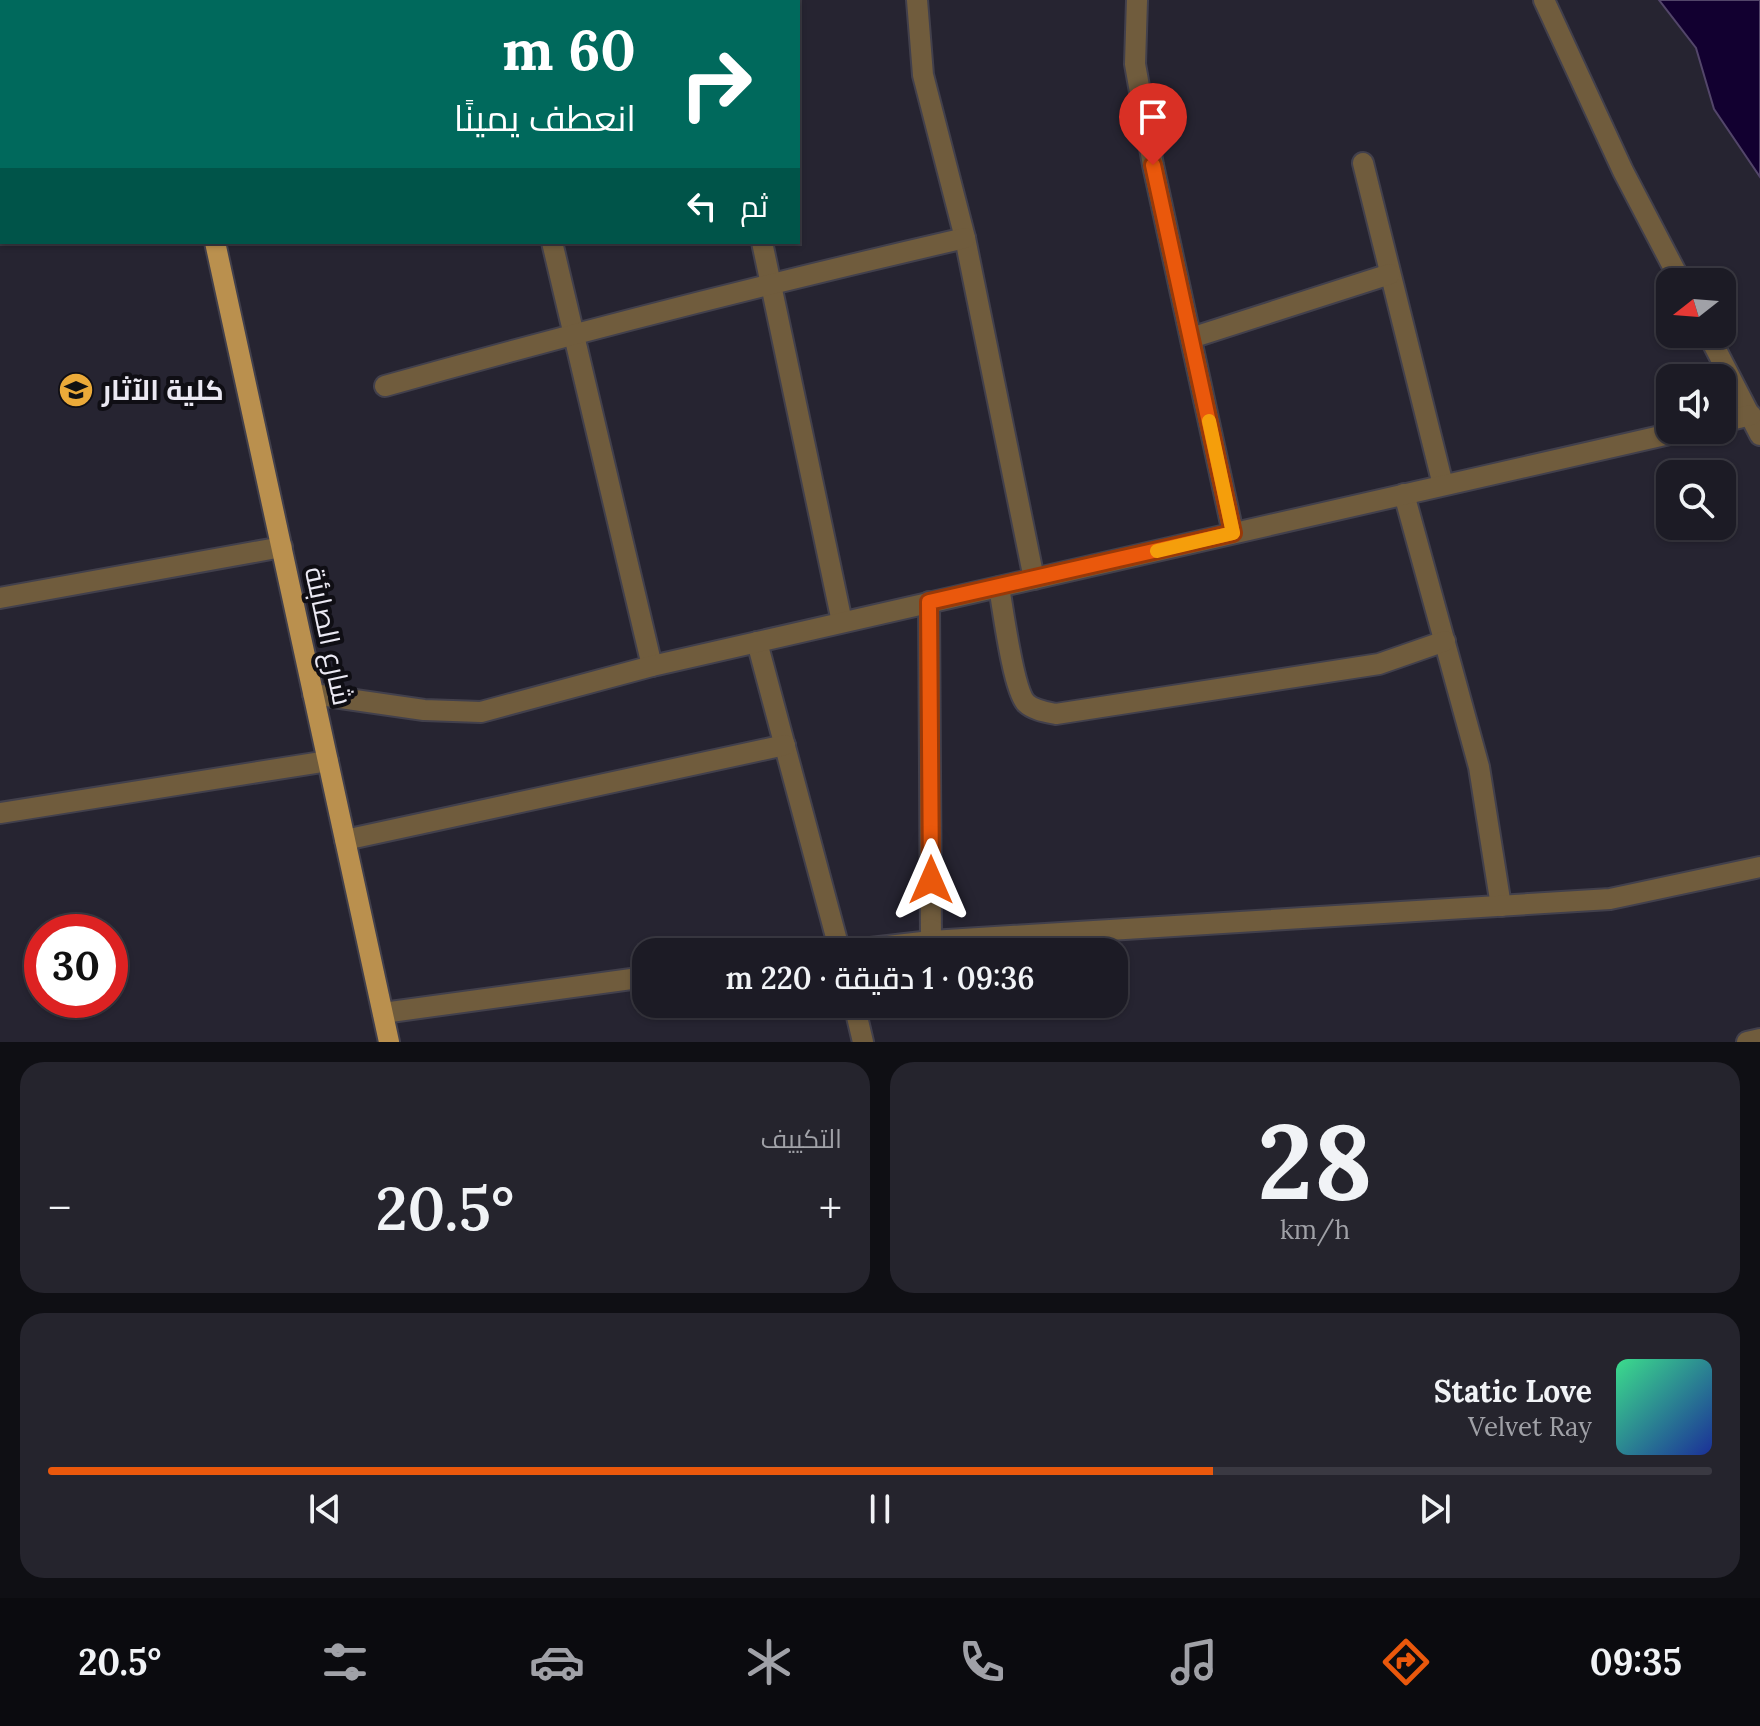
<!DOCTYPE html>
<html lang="ar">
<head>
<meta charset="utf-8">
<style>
	:root { --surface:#1c1b25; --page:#25242d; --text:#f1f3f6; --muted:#a0a1a7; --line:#3a3942; --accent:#ea580c }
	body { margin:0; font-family:Lora,Cairo,serif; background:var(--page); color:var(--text); direction:rtl; height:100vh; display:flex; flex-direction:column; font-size:30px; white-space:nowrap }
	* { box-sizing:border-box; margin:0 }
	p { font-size:26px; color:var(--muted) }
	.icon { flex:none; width:44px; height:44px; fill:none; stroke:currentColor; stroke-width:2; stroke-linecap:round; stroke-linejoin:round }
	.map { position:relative; height:1042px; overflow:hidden; direction:ltr }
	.details { display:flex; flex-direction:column; gap:20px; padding:20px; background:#0f0f14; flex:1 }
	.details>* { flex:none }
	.hud { position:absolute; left:0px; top:0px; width:800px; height:244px; box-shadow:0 2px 6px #0004,0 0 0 2px var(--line); direction:rtl; background:#00695c; color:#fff; overflow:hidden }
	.needle { width:52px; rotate:253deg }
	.buttons { position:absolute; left:1656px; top:268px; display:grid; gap:16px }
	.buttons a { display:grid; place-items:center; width:80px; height:80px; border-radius:16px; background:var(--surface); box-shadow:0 2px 6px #0004,0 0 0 2px var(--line); font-size:40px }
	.speed { position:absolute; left:24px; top:914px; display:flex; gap:16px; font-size:40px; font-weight:700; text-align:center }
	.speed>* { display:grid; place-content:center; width:104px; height:104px; border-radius:50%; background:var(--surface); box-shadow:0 2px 6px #0004,0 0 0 2px var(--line); line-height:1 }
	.speed .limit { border:12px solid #d22; background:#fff; color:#111 }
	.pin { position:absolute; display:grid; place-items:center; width:68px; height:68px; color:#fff; margin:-82px -34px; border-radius:50% 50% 50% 0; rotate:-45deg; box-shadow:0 0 8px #0007 }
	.pin .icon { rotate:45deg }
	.me { position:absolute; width:88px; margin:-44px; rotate:0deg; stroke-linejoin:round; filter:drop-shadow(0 0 6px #0008) }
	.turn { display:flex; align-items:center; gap:28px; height:168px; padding:0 32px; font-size:36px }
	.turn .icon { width:104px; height:104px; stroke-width:2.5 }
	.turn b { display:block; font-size:56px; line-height:68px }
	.then { display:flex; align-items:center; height:76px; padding:0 32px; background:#0003; gap:16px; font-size:30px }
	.big { font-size:60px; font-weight:600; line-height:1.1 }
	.details .widget { flex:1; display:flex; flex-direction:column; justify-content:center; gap:12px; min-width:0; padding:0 28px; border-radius:24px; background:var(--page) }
	.details .dial { align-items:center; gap:0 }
	.dial b { font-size:104px; line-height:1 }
	.song { display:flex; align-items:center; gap:24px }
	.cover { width:96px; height:96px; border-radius:12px; background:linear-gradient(135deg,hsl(150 70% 55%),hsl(230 70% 35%)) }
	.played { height:8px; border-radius:4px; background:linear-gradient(90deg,var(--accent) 70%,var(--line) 70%) }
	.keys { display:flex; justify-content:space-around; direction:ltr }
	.heat { display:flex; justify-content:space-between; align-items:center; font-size:44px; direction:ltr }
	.details .tiles { flex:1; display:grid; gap:20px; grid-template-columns:1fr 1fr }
	.widget:last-child { grid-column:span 2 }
	.trip { position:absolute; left:632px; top:938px; width:496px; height:80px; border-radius:24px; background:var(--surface); box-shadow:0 2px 6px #0004,0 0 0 2px var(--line); font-weight:600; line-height:80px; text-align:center; direction:rtl }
	.tabs { display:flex; height:128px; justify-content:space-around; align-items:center; background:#0b0b0f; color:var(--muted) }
	.tabs .icon { width:56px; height:56px }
	.tabs .selected { color:var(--accent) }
	.tabs b { font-size:36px; color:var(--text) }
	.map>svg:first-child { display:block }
	.water { fill:#120030; stroke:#53466a; stroke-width:2 }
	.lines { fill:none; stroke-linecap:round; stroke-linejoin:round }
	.minor-casing { stroke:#42404c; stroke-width:24 }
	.primary-casing { stroke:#42404c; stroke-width:24 }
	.minor { stroke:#705c3d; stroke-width:20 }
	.primary { stroke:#ba904e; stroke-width:20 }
	.route-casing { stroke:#983908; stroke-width:20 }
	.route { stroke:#ea580c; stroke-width:14 }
	.slow { stroke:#f59e0b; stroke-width:14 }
	.labels { text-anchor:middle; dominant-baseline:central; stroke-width:8; stroke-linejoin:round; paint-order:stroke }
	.poi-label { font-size:28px; font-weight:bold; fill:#ebe9f3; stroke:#0f0e14; text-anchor:start }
	.street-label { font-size:28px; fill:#ebe9f3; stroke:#0f0e14 }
</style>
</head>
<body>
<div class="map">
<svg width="1760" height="1042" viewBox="0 0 1760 1042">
	<rect width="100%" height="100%" fill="#262431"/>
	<polygon class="water" points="1659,0 1760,0 1760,177 1714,109 1696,48"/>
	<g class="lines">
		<g class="minor-casing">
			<g id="minor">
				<polyline points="497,0 497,2"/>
				<polyline points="917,0 923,75 965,238 1034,579"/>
				<polyline points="1137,0 1135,64 1153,165 1233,533"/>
				<polyline points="1544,0 1623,171 1681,282"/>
				<polyline points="4,2 14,0"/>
				<polyline points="717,2 717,0"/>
				<polyline points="1363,163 1443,485"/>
				<polyline points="0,205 2,204"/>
				<polyline points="552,242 652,666"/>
				<polyline points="762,242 842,622"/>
				<polyline points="1708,334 1760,435"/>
				<polyline points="1191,338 1390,274"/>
				<path d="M 385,386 C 577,332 770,283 965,238"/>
				<polyline points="1722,422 1751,415"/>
				<polyline points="1404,494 1479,767 1501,906"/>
				<path d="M 999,587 C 1003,609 1013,689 1026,703 C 1033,710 1046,712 1056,714 L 1379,664 L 1445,641"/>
				<polyline points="0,598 282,547"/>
				<polyline points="929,602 931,941"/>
				<polyline points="757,642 840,952"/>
				<polyline points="313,694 424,710 481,712 652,666 1687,430"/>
				<polyline points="0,813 328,761"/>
				<polyline points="345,840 785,745"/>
				<polyline points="836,952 931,941 1610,899 1760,867"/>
				<polyline points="854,1004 863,1042"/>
				<polyline points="383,1013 646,977"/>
				<polyline points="1747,1042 1760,1039"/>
			</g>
		</g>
		<g class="primary-casing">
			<g id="primary">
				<polyline points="162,0 163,2"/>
				<polyline points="215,242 389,1042"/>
			</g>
		</g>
		<use href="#minor" class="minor"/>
		<use href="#primary" class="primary"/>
	</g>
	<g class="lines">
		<g class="route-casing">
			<polyline id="route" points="931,880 929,602 1233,533 1153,165"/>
		</g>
		<use href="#route" class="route"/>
		<polyline class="slow" points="1157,551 1233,533 1209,421"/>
	</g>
	<defs>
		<g id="university-disc" transform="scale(1.8)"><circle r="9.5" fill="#ebaa39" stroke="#0f0e14"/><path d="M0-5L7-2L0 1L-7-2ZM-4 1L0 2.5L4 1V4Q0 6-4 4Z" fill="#111"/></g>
	</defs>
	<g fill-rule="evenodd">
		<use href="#university-disc" x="76" y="390"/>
	</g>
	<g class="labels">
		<g class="poi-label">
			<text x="102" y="390">كلية الآثار</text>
		</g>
		<g class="street-label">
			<text transform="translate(329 636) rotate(78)">شارع الصابئة</text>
		</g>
	</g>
</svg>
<div class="buttons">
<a><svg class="needle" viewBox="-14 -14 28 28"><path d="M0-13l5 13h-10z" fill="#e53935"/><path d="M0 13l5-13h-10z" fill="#a0a1a7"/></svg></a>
<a><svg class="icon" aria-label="sound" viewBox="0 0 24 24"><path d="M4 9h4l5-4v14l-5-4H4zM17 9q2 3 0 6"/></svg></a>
<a><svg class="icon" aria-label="search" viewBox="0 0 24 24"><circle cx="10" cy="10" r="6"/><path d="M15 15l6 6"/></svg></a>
</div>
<div class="speed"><div class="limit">30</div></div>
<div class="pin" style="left:1153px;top:165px;background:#d93025"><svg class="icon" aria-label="arrive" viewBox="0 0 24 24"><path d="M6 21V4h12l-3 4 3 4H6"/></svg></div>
<svg class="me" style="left:931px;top:880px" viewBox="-20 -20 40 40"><path d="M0-17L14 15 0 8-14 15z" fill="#ea580c" stroke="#fff" stroke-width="4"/></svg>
<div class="trip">09:36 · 1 دقيقة · 220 m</div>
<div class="hud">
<div class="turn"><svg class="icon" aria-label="right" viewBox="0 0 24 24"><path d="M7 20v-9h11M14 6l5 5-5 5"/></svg><div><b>60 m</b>انعطف يمينًا</div></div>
<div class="then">ثم<svg class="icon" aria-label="left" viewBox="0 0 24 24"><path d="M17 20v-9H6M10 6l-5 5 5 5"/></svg></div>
</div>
</div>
<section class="details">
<div class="tiles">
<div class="widget dial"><b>28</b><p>km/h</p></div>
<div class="widget"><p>التكييف</p>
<div class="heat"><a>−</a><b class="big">20.5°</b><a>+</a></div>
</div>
<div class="widget">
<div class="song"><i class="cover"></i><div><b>Static Love</b><p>Velvet Ray</p></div></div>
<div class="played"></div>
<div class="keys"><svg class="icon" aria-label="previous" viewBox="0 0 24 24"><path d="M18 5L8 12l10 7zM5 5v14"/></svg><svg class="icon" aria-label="pause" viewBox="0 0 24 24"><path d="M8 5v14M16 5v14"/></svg><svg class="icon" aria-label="next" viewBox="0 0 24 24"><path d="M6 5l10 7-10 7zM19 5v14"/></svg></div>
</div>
</div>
</section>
<nav class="tabs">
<b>09:35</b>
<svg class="icon selected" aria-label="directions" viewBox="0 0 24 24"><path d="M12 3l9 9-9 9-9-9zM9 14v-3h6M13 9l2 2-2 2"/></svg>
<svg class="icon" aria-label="music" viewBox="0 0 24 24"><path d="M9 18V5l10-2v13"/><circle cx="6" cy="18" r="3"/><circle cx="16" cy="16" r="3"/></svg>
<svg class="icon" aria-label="phone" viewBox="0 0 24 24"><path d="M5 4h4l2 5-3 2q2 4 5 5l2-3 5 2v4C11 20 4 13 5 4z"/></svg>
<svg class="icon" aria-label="climate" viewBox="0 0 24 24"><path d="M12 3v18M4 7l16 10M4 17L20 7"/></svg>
<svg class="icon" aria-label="car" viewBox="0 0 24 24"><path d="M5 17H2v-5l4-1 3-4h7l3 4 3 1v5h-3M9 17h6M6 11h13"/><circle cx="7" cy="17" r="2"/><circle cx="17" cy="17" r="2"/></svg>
<svg class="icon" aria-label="filters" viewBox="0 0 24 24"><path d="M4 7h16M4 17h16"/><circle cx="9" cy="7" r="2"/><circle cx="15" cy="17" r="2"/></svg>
<b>20.5°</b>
</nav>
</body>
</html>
